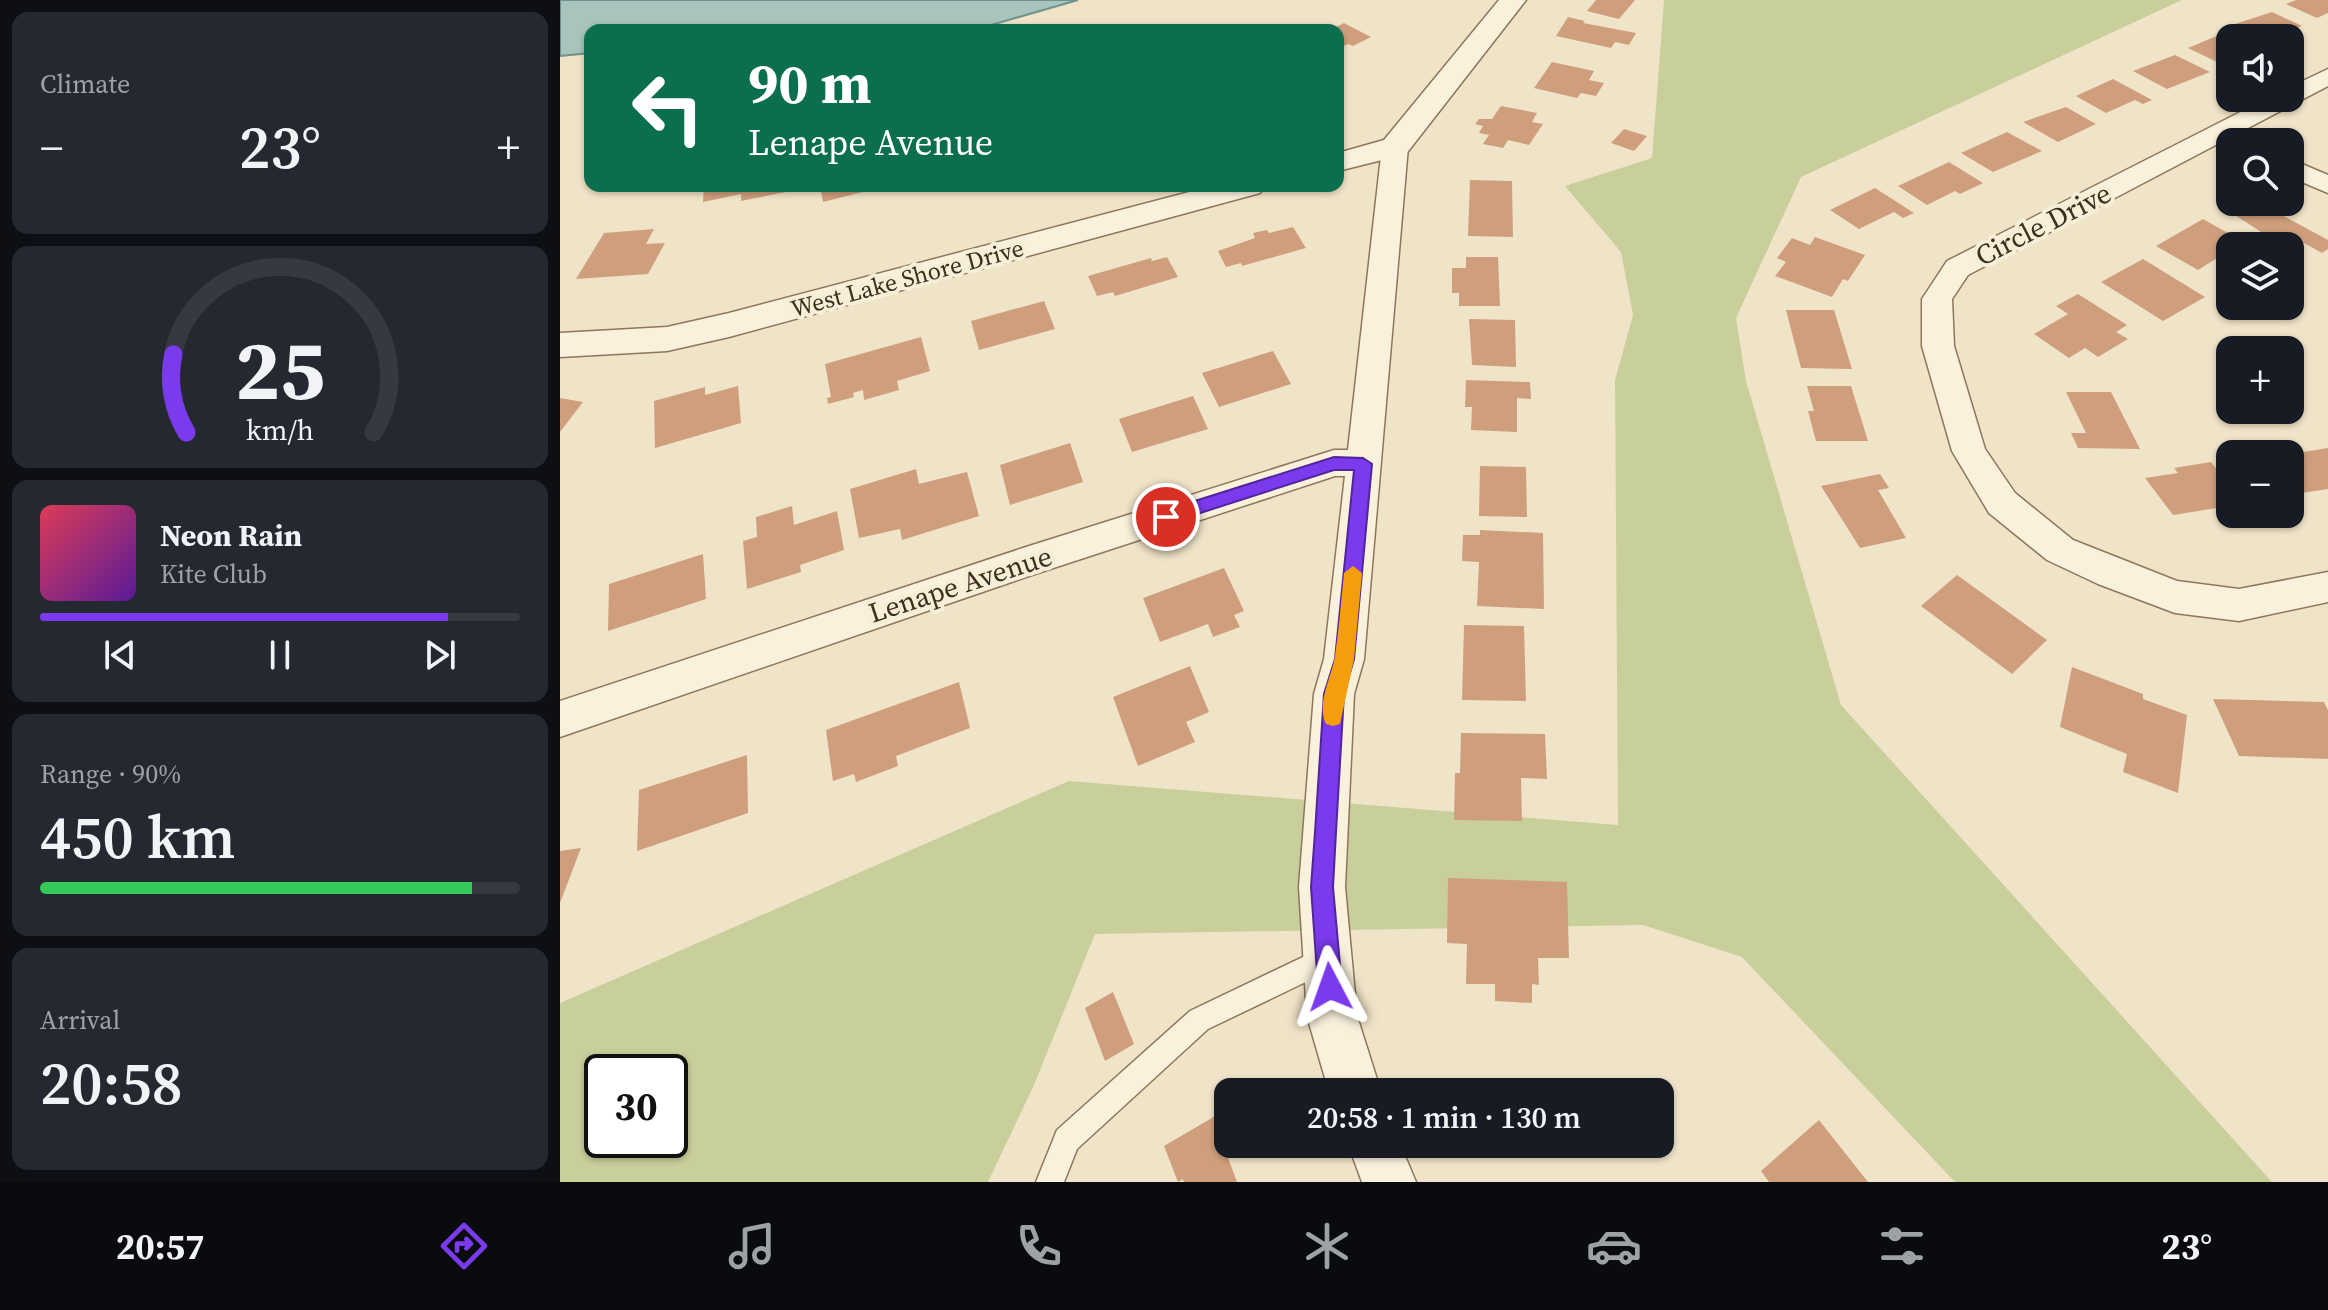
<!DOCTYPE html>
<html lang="en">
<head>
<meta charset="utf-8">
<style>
	:root { --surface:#171b24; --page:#242831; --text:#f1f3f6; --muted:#9ea1a6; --line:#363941; --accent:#7c3aed }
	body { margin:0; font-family:"Source Serif 4",serif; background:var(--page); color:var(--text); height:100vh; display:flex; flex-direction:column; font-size:30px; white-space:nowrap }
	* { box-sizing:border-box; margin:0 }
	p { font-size:26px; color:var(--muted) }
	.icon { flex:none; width:44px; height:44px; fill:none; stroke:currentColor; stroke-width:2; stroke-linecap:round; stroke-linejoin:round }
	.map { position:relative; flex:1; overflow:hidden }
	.drawer { display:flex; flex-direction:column; gap:12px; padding:12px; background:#0d0f14; width:560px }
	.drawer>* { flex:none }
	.banner { position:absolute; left:24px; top:24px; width:760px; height:168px; border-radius:16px; box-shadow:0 2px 6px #0004; background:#0b6e4f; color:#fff; overflow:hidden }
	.buttons { position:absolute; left:1656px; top:24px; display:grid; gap:16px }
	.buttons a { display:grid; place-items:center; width:88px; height:88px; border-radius:16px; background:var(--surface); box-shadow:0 2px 6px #0004; font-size:40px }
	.speed { position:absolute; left:24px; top:1054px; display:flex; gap:16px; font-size:40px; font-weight:700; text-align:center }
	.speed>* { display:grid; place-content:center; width:104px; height:104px; border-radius:50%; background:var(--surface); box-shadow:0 2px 6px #0004; line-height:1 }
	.speed .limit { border:4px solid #111; border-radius:12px; background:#fff; color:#111 }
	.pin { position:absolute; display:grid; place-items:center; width:68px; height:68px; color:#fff; margin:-34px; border:4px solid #fff; border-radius:50%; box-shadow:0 2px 8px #0007 }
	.me { position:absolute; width:88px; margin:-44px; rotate:356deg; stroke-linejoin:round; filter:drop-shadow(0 0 6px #0008) }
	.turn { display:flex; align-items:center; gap:28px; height:168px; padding:0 32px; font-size:36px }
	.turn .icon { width:104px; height:104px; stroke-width:2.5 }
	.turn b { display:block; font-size:56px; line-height:68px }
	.big { font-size:60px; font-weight:600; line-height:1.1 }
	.drawer .tile { flex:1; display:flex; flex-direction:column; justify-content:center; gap:12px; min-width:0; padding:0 28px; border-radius:16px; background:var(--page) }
	.drawer .dial { align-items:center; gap:0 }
	.dial svg { height:208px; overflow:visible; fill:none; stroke:var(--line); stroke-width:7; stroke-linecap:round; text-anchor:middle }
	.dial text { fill:var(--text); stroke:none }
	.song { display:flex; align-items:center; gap:24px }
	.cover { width:96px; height:96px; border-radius:12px; background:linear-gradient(135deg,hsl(350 70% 55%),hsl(270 70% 35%)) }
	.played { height:8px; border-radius:4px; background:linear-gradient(90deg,var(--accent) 85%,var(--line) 85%) }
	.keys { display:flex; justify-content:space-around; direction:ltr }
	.heat { display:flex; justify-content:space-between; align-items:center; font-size:44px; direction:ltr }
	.charge { height:12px; border-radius:6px; background:linear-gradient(90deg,#34c759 90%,var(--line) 0) }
	.trip { position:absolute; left:654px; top:1078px; width:460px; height:80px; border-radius:16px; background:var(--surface); box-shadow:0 2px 6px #0004; font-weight:600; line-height:80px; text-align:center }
	.menu { display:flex; height:128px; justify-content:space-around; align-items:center; background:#090b0e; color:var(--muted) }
	.menu .icon { width:56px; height:56px }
	.menu .on { color:var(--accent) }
	.menu b { font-size:36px; color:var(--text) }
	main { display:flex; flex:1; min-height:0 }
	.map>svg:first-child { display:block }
	.green { fill:#c9cf9b; fill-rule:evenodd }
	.water { fill:#a9c4bc; stroke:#6f938a; stroke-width:2 }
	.building { fill:#cf9f7d }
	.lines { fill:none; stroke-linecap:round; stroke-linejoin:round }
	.service-casing { stroke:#8d765c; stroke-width:3 }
	.minor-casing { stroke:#8d765c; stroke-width:3 }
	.tertiary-casing { stroke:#8d765c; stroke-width:3 }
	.service { fill:#faf1dc; fill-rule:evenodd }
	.minor { fill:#faf1dc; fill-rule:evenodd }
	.tertiary { fill:#faf1dc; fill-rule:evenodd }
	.route { fill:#7c3aed; stroke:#51269a; stroke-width:2 }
	.slow { fill:#f59e0b }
	.labels { text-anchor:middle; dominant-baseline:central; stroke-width:8; stroke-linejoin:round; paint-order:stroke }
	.far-street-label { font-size:24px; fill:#3d2e20; stroke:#f7eed8 }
	.street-label { font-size:28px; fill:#3d2e20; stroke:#f7eed8 }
</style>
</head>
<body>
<main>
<section class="drawer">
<div class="tile"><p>Climate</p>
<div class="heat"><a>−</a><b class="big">23°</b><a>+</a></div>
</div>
<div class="tile dial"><svg viewBox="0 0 100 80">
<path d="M14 69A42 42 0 1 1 86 69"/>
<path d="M14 69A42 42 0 0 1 9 39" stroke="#7c3aed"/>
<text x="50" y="56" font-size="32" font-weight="700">25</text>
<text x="50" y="72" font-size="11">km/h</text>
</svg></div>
<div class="tile">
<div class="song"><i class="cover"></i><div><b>Neon Rain</b><p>Kite Club</p></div></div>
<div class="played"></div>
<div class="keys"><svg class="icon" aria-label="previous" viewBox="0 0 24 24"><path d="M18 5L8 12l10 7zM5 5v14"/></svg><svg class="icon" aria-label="pause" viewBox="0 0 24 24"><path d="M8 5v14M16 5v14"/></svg><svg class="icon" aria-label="next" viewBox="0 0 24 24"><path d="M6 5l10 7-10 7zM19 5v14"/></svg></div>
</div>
<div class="tile"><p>Range · 90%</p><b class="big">450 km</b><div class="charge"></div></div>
<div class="tile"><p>Arrival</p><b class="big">20:58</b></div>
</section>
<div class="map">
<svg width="1768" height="1182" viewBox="0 0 1768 1182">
	<rect width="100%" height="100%" fill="#f0e4c8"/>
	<path class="green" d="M 1104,0 L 1622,0 L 1241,177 L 1176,318 L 1186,381 L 1281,705 L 1712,1182 L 1395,1182 L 1182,957 L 1083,925 L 535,934 L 474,1085 L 428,1182 L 0,1182 L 0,1003 L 509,781 L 1058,825 L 1055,380 L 1073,315 L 1061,252 L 1005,186 L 1092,158 ZM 42,1072 L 110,1072 L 110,1140 L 42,1140 Z"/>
	<polygon class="water" points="0,0 518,0 414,30 30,30 30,53 0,56"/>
	<g class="building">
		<polygon points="1036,0 1075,0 1059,19 1027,11"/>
		<polygon points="1736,0 1768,0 1768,13 1757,18 1726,4"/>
		<polygon points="1712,12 1742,26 1714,38 1705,38 1675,24"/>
		<polygon points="1008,17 1025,21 1023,23 1076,33 1069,45 1055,42 1051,48 996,36"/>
		<polygon points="784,23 811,37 793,46 788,44 778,49 778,30 770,30"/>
		<polygon points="1666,32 1679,38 1670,38 1670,59 1661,64 1628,48"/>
		<polygon points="1615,55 1650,72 1607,89 1573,71"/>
		<polygon points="992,62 1034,71 1029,80 1044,83 1036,96 1021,93 1017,98 974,88"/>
		<polygon points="1553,79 1592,100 1583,104 1575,100 1546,113 1516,96"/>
		<polygon points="941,106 977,113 972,122 983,124 969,145 948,140 943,148 923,144 929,135 919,133 923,126 915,124 919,119 932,119"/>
		<polygon points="1506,107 1536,124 1498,142 1463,122"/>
		<polygon points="1064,129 1087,136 1074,151 1051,143"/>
		<polygon points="1447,132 1482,151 1433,172 1401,153"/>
		<polygon points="1389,162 1423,183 1400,194 1395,191 1367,205 1338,186"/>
		<polygon points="910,180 952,181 953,237 908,236"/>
		<polygon points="144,186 226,186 226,192 181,201 181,194 143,202"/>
		<polygon points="260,186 323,186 323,187 263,202"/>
		<polygon points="1315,188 1354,213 1343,218 1334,212 1299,229 1270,210"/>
		<polygon points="1682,202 1698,202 1768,240 1768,249 1762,253 1735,238 1723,246 1667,210"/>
		<polygon points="1643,219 1684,242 1670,246 1670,250 1638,270 1596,246"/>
		<polygon points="733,227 746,248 682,266 681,263 666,267 658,251 695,238 693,233 707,230 709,233"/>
		<polygon points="94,229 86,244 105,243 88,274 16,279 44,233"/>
		<polygon points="1255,237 1305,255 1288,281 1283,279 1272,297 1215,276 1226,262 1217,258 1232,238 1250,245"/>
		<polygon points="607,257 618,277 555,296 553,292 537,296 528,276 591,258 592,261"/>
		<polygon points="906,257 938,257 940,306 899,306 899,293 892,293 892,268 906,268"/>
		<polygon points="1583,259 1645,297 1603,321 1541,282"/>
		<polygon points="1518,294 1567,325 1556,332 1568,339 1538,357 1525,348 1509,358 1474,334 1508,314 1496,306"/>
		<polygon points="484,301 495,329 419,350 411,321"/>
		<polygon points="1226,310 1274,310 1292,369 1241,368"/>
		<polygon points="909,319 955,320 956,367 912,365"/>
		<polygon points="361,337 370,371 337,381 339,390 304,400 303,390 293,393 294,397 268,404 267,398 271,397 265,364"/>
		<polygon points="713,351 731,384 659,407 642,373"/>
		<polygon points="906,380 970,382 971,399 957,398 957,432 911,430 912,407 905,407"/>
		<polygon points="178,386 181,423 95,448 94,401 145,387 145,395"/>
		<polygon points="1247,386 1291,386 1308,441 1256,441 1248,411 1254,411"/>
		<polygon points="1506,392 1551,392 1580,449 1518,448 1511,433 1526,433"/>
		<polygon points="633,396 648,429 572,452 559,419"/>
		<polygon points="0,398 23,402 0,432"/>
		<polygon points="510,443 523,482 450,505 440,465"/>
		<polygon points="1768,448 1768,489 1742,493 1730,480 1730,454"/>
		<polygon points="1651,462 1670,486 1670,506 1613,515 1585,478 1618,473 1614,468"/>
		<polygon points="920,466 966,467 967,517 919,516"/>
		<polygon points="356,469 359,484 407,472 419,516 342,540 340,529 299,538 290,489"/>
		<polygon points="1320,474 1329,488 1318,490 1346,538 1300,548 1261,486"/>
		<polygon points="232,506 234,525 277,511 284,550 240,565 241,572 187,589 183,541 197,537 196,517"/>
		<polygon points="920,530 983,533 984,609 917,606 919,562 902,561 903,535 920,535"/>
		<polygon points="143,554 146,599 48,631 49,584"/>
		<polygon points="664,568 684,611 674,615 680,627 653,637 648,624 600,642 583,598"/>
		<polygon points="1397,575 1487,640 1452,674 1361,606"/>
		<polygon points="904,625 964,626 966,701 902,700"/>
		<polygon points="630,666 649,712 626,722 635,742 578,766 553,697"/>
		<polygon points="1512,667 1583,694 1583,699 1627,715 1618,793 1563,772 1567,754 1500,727"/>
		<polygon points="399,682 410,728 336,756 338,766 296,782 294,774 273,781 266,730"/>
		<polygon points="1653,699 1764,702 1768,710 1768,759 1679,756"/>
		<polygon points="901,733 985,734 987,779 961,778 962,821 894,820 895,773 900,773"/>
		<polygon points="187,755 188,813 77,851 79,790"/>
		<polygon points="21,848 0,903 0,851"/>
		<polygon points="888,878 1007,882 1009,958 978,958 979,985 972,984 972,1003 935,1001 935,984 906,984 907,944 887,943"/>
		<polygon points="553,992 574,1044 545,1061 525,1008"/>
		<polygon points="662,1112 668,1128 668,1144 674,1144 676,1149 667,1155 677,1182 624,1182 623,1179 618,1182 604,1146"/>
		<polygon points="1259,1120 1308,1182 1209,1182 1201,1171"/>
	</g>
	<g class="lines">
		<g class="service-casing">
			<polygon id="service" points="768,945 777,949 781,958 777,967 648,1029 517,1149 504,1182 476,1182 497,1130 630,1011"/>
		</g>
		<g class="minor-casing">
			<g id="minor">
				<polygon points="1768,69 1768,86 1408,275 1392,299 1394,346 1425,449 1455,493 1513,540 1617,581 1679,589 1768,572 1768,602 1679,621 1615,613 1538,584 1487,560 1429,513 1392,451 1362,346 1362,299 1387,261 1708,98 1730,98 1730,87"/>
				<polygon points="835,139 844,141 848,147 804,659 794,694 785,887 797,1016 821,1092 769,1092 747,1016 739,887 754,694 764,659 785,476 775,476 475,574 0,737 0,701 466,547 774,450 788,450 822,147 826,141"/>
				<polygon points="1730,159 1768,175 1768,193 1730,177"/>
				<polygon points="788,1144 840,1144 856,1182 802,1182"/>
			</g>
		</g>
		<g class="tertiary-casing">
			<g id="tertiary">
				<polygon points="939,0 966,0 846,154 778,171 778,153 824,140"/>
				<polygon points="652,186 705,186 700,193 169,337 107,351 0,357 0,333 107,327 169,313"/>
			</g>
		</g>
		<use href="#service" class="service"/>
		<use href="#minor" class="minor"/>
		<use href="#tertiary" class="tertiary"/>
	</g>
	<polygon class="route" points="774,457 803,458 812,464 794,659 784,694 776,832 773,887 782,987 778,995 770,998 762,995 758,987 751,887 755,832 764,694 775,659 794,470 774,470 606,524 598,517 600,512"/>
	<path class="slow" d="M 793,566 L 802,573 L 794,659 L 780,724 L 773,726 L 766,724 C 756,703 772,677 775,656 C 779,629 781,601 784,573 Z"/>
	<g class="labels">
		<g class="far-street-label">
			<text transform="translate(347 278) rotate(-15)">West Lake Shore Drive</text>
		</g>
		<g class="street-label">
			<text transform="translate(1483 224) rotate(-27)">Circle Drive</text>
			<text transform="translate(400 584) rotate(-18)">Lenape Avenue</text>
		</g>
	</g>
</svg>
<div class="buttons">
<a><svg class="icon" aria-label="sound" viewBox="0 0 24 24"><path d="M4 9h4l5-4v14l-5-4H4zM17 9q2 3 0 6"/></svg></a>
<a><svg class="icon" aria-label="search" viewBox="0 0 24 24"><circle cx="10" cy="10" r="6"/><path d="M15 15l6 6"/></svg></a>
<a><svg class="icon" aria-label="layers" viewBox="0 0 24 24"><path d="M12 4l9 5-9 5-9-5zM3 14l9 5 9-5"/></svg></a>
<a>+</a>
<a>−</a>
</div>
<div class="speed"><div class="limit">30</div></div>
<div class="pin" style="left:606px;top:517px;background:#d93025"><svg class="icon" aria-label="arrive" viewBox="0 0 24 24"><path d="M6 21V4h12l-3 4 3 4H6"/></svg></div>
<svg class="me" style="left:770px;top:987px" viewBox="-20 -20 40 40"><path d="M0-17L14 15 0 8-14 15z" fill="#7c3aed" stroke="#fff" stroke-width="4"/></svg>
<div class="trip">20:58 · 1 min · 130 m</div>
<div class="banner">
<div class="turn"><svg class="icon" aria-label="left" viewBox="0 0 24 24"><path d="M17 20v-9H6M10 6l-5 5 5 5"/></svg><div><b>90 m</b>Lenape Avenue</div></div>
</div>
</div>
</main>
<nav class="menu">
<b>20:57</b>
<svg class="icon on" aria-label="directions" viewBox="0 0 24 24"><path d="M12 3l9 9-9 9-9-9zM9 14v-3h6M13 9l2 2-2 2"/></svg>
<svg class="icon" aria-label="music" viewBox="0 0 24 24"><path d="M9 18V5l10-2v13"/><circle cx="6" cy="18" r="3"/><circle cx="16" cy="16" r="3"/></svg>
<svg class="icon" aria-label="phone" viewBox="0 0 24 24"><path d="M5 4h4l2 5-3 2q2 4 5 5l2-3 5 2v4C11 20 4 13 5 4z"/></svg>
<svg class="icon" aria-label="climate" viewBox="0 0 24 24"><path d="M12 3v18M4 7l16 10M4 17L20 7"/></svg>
<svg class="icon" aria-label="car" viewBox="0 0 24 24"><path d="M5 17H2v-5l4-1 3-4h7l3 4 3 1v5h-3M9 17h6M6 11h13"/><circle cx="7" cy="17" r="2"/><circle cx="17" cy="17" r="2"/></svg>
<svg class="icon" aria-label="filters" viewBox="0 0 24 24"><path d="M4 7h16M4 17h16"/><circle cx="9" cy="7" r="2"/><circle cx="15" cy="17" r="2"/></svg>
<b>23°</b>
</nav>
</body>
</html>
